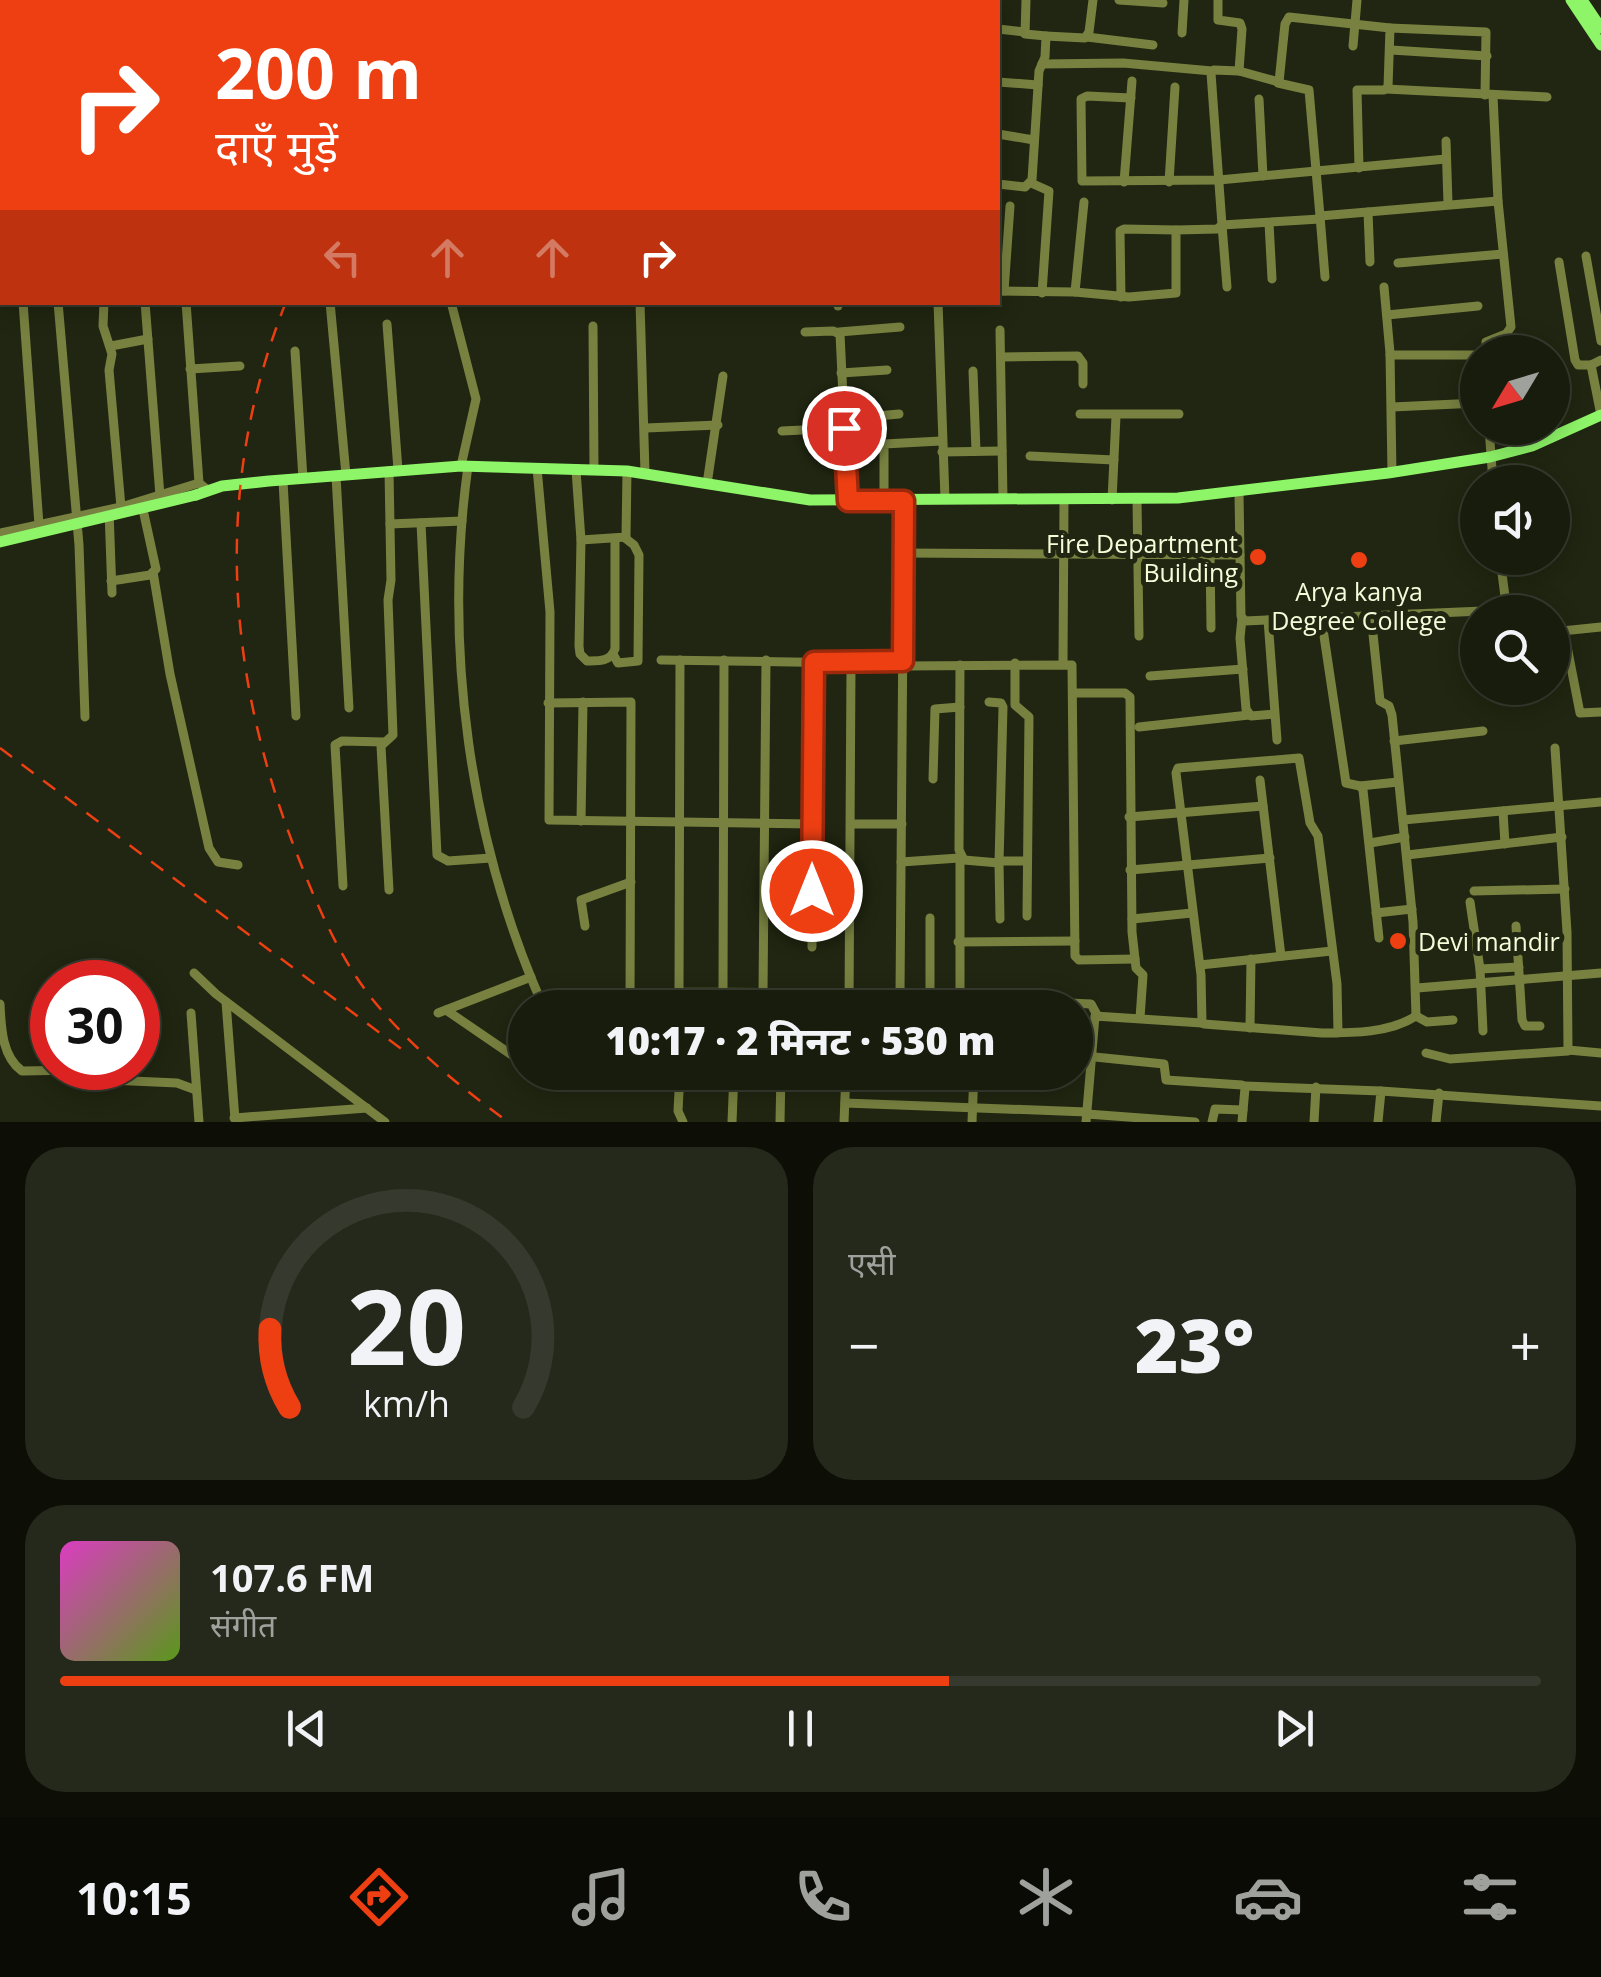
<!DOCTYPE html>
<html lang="hi">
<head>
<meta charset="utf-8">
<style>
	:root { --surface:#181c0d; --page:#25291b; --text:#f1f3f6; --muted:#9fa19d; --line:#363a2e; --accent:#ee3f13 }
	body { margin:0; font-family:"Open Sans","Noto Sans Devanagari",sans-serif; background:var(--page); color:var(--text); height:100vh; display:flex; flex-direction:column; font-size:38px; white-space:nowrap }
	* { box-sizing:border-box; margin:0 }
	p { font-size:32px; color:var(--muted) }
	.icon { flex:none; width:55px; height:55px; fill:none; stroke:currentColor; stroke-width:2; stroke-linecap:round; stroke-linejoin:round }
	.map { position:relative; height:1122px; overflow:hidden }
	.panel { display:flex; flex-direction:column; gap:25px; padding:25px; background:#0d0f07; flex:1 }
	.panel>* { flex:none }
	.banner { position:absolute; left:0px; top:0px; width:1000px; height:305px; box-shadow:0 5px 25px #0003,0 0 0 2px var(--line); background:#ee3f13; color:#fff; overflow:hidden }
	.needle { width:65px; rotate:232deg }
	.controls { position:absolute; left:1460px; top:335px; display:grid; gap:20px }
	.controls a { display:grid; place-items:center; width:110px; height:110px; border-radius:50%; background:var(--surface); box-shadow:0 5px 25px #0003,0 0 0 2px var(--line); font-size:50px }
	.speed { position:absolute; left:30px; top:960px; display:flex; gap:20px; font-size:50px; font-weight:700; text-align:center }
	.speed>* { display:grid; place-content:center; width:130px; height:130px; border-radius:50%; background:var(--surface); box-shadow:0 5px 25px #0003,0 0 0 2px var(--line); line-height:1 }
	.speed .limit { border:15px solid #d22; background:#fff; color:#111 }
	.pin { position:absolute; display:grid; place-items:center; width:85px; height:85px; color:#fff; margin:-42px; border:5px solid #fff; border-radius:50%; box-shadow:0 2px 10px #0007 }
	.me { position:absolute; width:110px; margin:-55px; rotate:0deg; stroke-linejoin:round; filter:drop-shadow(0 0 8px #0008) }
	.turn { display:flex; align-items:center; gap:35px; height:210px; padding:0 50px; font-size:45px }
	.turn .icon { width:130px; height:130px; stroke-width:2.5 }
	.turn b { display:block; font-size:70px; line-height:85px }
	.lanes { display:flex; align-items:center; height:95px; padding:0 50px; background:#0003; justify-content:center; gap:50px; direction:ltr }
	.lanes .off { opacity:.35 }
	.big { font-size:75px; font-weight:800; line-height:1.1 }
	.panel .tile { flex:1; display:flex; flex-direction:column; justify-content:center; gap:15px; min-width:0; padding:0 35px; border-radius:40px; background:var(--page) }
	.panel .dial { align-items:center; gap:0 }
	.dial svg { height:260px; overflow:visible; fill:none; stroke:var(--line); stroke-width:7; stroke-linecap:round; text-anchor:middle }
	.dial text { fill:var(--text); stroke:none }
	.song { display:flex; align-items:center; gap:30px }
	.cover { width:120px; height:120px; border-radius:15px; background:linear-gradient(135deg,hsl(310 70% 55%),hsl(90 70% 35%)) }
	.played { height:10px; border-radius:5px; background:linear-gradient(90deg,var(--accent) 60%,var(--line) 60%) }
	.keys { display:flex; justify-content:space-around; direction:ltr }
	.heat { display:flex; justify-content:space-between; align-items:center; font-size:55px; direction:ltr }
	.panel .tiles { flex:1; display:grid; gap:25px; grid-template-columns:1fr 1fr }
	.tile:last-child { grid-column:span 2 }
	.trip { position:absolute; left:508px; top:990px; width:585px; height:100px; border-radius:50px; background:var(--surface); box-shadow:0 5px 25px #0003,0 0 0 2px var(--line); font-weight:800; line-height:100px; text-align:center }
	.tabs { display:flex; height:160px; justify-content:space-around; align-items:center; background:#0a0b05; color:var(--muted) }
	.tabs .icon { width:70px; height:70px }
	.tabs .selected { color:var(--accent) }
	.tabs b { font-size:45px; color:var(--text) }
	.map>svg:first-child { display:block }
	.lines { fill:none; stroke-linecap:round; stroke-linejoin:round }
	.minor { stroke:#788140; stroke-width:9 }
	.major { stroke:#8ef468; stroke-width:11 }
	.rail { stroke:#ee3f13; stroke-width:2.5; stroke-dasharray:15 12; stroke-linecap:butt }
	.major-bridge { stroke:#8ef468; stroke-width:11 }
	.route-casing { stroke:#9b290c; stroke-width:25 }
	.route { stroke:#ee3f13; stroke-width:18 }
	.poi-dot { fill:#ee3f13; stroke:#202611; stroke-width:4 }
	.labels { text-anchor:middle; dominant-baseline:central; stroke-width:10; stroke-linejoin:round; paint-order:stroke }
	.poi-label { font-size:25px; fill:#f5fcd9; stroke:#202611; text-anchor:end }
</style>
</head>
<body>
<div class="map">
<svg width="1601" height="1122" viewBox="0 0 1601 1122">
	<rect width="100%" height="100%" fill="#202611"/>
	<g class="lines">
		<g class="minor">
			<polyline points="32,0 32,2"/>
			<polyline points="120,0 120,2"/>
			<polyline points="1119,0 1163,3"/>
			<polyline points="720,2 721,0"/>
			<polyline points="760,2 760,0"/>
			<polyline points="881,2 881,0"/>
			<polyline points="928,2 928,0"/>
			<polyline points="1390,28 1486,32 1485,95"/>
			<polyline points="998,29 1024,32"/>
			<polyline points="1182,33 1184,0"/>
			<polyline points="1046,36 1085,38 1089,32 1093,0"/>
			<polyline points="1087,37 1153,45"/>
			<polyline points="0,39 2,39"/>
			<polyline points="1353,46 1357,0"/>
			<polyline points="1391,50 1487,56"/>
			<polyline points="1042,64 1123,63 1212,71"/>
			<polyline points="1239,71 1279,82 1285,24 1289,17 1390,28 1388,87 1384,90 1357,90 1359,168"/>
			<polyline points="998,82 1038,85"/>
			<polyline points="1278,83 1309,90 1320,216 1498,201"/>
			<polyline points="0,87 2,87"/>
			<polyline points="1386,89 1547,97"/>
			<polyline points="1131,98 1087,96 1081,99 1082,181 1219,180 1446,159"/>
			<polyline points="1259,99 1263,176"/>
			<polyline points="0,133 2,133"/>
			<polyline points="998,134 1034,140"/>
			<polyline points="1446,141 1448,204"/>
			<polyline points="0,179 2,178"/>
			<polyline points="1124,182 1132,81"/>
			<polyline points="1169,182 1175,87"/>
			<polyline points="1031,183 1049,191 1042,293"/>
			<polyline points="998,184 1025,187 1032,180 1039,71 1045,57 1046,36 1025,34 1026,0"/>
			<polyline points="1368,212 1370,262"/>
			<polyline points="1320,216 1325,277"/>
			<polyline points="1269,223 1272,279"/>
			<polyline points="1586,256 1601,341"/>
			<polyline points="1559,262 1575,360 1578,365 1591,365"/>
			<polyline points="1398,263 1503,254"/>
			<polyline points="1227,287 1222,225 1320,219"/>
			<polyline points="1384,287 1390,353 1392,473"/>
			<polyline points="998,291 1075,292 1084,202"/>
			<polyline points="1004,291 1010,206"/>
			<polyline points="1075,292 1129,297 1176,293 1176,230 1217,229 1222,225 1211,73 1214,70 1239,71 1242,29 1240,23 1218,20 1218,0"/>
			<polyline points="1121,297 1120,231 1124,229 1176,230"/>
			<polyline points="23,302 39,525"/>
			<polyline points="58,302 79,545 85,717"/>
			<polyline points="104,302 103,326 112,354 109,370 121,507"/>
			<polyline points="145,302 160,496"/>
			<polyline points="186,302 199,483"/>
			<polyline points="330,302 346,475"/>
			<polyline points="451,302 476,399 461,466"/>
			<polyline points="640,302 645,473"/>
			<polyline points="938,302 945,499"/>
			<polyline points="838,306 838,302"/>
			<polyline points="1387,315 1478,306"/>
			<polyline points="387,324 398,470"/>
			<polyline points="593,326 594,469"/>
			<polyline points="1000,330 1003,499"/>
			<polyline points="805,332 833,331 840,334 848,501"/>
			<polyline points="839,332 900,327"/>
			<polyline points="111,346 148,339"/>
			<polyline points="295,351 303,479"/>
			<polyline points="1486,352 1486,342 1506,334 1511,327 1498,201 1493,96"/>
			<polyline points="1390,355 1478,355"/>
			<polyline points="1001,357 1078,356 1083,363 1083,384"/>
			<polyline points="190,369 240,366"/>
			<polyline points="973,371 976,451"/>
			<polyline points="841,373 887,370"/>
			<polyline points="1392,407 1478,403"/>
			<polyline points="1080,414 1179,414"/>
			<polyline points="1601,415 1591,365 1601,360"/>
			<polyline points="844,419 899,414"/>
			<polyline points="646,428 718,425"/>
			<polyline points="1489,428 1493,482"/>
			<polyline points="782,431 844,428"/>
			<polyline points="942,452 1002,451"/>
			<polyline points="1030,456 1114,460"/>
			<path d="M 468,466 C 443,646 469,841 544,1008"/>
			<polyline points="537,468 550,612 549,820 812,824"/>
			<path d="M 576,470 L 581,540 L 579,646 L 580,654 L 587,661 C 599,661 610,662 615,649 L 615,540"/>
			<polyline points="336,476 349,708"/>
			<polyline points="283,481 296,716"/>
			<polyline points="707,484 723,376"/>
			<polyline points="1239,493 1241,616 1245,621 1507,610"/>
			<polyline points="1137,499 1139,636"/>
			<polyline points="1112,500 1116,416"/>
			<polyline points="884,501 884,444 941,441"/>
			<polyline points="109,511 112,593"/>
			<polyline points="421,523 437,855 448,861 491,858"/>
			<polyline points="390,524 462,521"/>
			<polyline points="0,533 121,507 199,483 209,491"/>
			<polyline points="581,540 626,537 627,471"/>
			<polyline points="904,553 1240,555"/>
			<polyline points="1210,554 1211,628"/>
			<polyline points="1500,558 1507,612"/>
			<polyline points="153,572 170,674 209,848 218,862 238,865"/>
			<polyline points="111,581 150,575 156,569 142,505"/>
			<polyline points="1371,615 1380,701 1389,706 1392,715 1413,922 1416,1016"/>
			<polyline points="1321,616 1346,783 1360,786 1363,790 1379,938"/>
			<polyline points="1242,618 1240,638 1246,709 1251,716 1274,714"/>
			<polyline points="1268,620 1277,740"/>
			<polyline points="1564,631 1580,713 1601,712"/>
			<polyline points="1552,632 1601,627"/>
			<polyline points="613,654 618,663 638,661 639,555 634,545 625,538"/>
			<polyline points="661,660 852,663"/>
			<polyline points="680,660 679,992 900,993 904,501"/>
			<polyline points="1015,663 1015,705 1029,717 1027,916"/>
			<polyline points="1063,663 1064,500"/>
			<polyline points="960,665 959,850 964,860 999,863 1000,919"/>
			<polyline points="903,666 1072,665 1075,956 1079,960 1135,959"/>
			<polyline points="1150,676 1243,669"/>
			<polyline points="1511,688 1512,701"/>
			<polyline points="1073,693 1125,693 1130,697 1132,932 1136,968 1143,975 1140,1018"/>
			<polyline points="989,702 1001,703 1003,707 999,863"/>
			<polyline points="548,703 631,702 630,1008"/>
			<polyline points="1139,727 1249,715"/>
			<polyline points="1394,741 1483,731"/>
			<polyline points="1555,748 1567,932 1568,1050 1601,1053"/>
			<polyline points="933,779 935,709 960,707"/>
			<polyline points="1260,780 1281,956"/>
			<polyline points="1360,786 1398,782"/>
			<polyline points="1503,811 1505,844"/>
			<polyline points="1129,817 1263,806"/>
			<polyline points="1403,820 1601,802"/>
			<polyline points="581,821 583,702"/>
			<polyline points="851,824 902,824"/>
			<polyline points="1370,843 1405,837"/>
			<polyline points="1407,855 1562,837"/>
			<polyline points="960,856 960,998 1091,1004 1097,1015"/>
			<polyline points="999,861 1027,861"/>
			<polyline points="901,862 959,858"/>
			<polyline points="1130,870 1270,858"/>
			<polyline points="343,886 335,745 342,741 384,742"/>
			<polyline points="389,890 381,746 393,735 388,600 391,580 389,471"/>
			<polyline points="1474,891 1565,889"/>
			<polyline points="1470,902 1480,969 1483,1031"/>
			<polyline points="1376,913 1412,909"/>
			<polyline points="1132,919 1192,913"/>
			<polyline points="585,926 581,900 631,882"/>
			<polyline points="1516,926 1522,1020 1525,1026 1540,1026"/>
			<polyline points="958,942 1075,941"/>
			<polyline points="812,947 813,662"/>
			<polyline points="1200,965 1332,951"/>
			<polyline points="1480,969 1519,967"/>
			<polyline points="194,973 216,994 385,1122"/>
			<polyline points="1417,988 1601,973"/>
			<polyline points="901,991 912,997 960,998"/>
			<polyline points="723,993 724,660"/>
			<polyline points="763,994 766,660"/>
			<polyline points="930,997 930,918"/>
			<polyline points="226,1002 235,1119"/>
			<path d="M 0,1004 C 1,1027 2,1057 22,1071 L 79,1070 L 110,1080 L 177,1083 L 196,1090"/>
			<polyline points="849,1008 851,666 857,661 903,661"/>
			<polyline points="446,1010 525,1064"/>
			<polyline points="191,1013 199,1122"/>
			<polyline points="438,1013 531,977"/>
			<polyline points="1416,1016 1427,1022 1453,1020"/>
			<polyline points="1250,1028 1251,959"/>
			<path d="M 1338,1033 L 1337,984 L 1318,836 L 1310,823 L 1299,758 L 1178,768 L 1176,773 L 1201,975 L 1202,1023 L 1204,1024 L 1322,1033 C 1353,1033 1390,1033 1416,1016"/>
			<polyline points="1426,1053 1450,1059 1568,1051"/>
			<polyline points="1075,1055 1164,1064 1166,1080 1242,1085 1245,1088 1242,1122"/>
			<polyline points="537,1072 538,1074"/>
			<polyline points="577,1072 579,1076"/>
			<polyline points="634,1072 635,1081"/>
			<polyline points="680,1072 678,1111 683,1122"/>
			<polyline points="781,1073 846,1075"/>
			<polyline points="1245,1086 1381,1091 1378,1122"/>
			<polyline points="1381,1091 1601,1106"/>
			<polyline points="845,1103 1087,1112"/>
			<polyline points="1087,1114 1195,1122"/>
			<polyline points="234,1118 367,1108"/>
			<polyline points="732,1122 734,1072"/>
			<polyline points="780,1122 781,1072"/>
			<polyline points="844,1122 846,1072"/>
			<polyline points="972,1122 974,1072"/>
			<polyline points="1086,1122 1095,1016 1202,1023"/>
			<polyline points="1212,1122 1215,1109 1243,1110"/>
			<polyline points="1314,1122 1316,1087"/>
			<polyline points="1436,1122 1439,1093"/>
		</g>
		<g class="major">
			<polyline points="1571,0 1601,45"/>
			<polyline points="1582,0 1601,28"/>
			<polyline points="196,495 222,486 269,481 461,466 627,471 810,500 1178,498 1388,473 1490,457 1532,446 1601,415"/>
		</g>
		<g class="rail">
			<polyline points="516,2 519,0"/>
			<path d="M 286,302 C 214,482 225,666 293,844 C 314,898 337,955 373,1000 C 412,1048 458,1085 508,1122"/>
			<polyline points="0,748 404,1051"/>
		</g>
		<polyline class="major-bridge" points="0,542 196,495"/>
	</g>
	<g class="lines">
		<g class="route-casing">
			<polyline id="route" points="812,891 814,662 903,661 904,501 848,501 844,428"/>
		</g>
		<use href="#route" class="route"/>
	</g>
	<g class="poi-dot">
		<circle cx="1258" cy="557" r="10"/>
		<circle cx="1359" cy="560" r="10"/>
		<circle cx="1398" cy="941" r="10"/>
	</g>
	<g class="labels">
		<g class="poi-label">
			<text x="1238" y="543">Fire Department<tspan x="1238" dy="29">Building</tspan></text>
			<text x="1359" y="591" text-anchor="middle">Arya kanya<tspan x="1359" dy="29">Degree College</tspan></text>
			<text x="1418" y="941" text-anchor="start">Devi mandir</text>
		</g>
	</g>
</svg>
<div class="controls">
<a><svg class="needle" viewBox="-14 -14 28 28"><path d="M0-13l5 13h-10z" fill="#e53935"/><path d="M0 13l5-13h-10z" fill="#9fa19d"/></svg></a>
<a><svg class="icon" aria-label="sound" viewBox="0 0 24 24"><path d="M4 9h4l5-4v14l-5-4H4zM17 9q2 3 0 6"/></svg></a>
<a><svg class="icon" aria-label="search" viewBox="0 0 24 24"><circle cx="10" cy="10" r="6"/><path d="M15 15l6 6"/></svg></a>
</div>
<div class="speed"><div class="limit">30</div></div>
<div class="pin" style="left:844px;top:428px;background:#d93025"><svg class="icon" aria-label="arrive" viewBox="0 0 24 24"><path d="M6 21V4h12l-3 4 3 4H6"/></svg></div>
<svg class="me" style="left:812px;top:891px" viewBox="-20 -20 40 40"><circle r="17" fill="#ee3f13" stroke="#fff" stroke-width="3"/><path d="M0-11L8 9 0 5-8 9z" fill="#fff"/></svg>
<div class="trip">10:17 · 2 मिनट · 530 m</div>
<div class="banner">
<div class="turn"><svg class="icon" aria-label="right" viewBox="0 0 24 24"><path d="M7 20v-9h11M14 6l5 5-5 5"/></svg><div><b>200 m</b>दाएँ मुड़ें</div></div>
<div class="lanes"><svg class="icon off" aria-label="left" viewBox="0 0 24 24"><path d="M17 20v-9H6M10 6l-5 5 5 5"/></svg><svg class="icon off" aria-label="ahead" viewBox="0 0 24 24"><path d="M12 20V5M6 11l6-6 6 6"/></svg><svg class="icon off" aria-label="ahead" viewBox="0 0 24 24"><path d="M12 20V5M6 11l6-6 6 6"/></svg><svg class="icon" aria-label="right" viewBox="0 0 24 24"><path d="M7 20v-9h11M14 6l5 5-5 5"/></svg></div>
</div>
</div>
<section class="panel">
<div class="tiles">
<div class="tile dial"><svg viewBox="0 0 100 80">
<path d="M14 69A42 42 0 1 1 86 69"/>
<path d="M14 69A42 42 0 0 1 8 45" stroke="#ee3f13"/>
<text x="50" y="56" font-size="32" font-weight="700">20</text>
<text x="50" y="72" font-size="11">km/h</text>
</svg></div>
<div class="tile"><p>एसी</p>
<div class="heat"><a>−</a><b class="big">23°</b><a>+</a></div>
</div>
<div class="tile">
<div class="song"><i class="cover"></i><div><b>107.6 FM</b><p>संगीत</p></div></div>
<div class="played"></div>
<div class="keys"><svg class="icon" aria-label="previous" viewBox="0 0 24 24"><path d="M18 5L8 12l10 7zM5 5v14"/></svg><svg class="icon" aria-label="pause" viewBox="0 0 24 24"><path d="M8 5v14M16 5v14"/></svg><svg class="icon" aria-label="next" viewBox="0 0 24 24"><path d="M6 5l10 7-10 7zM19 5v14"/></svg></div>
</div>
</div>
</section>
<nav class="tabs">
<b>10:15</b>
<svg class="icon selected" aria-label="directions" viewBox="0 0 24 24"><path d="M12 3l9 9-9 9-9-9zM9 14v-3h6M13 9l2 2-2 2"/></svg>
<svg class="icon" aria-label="music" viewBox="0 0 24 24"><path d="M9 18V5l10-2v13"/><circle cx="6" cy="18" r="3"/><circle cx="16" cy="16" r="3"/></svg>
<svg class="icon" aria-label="phone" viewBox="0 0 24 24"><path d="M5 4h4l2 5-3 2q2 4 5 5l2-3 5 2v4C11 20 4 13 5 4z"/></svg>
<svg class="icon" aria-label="climate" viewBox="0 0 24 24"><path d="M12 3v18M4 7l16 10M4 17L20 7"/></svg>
<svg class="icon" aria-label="car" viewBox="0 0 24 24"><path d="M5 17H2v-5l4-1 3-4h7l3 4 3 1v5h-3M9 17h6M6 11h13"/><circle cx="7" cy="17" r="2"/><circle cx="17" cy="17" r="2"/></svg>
<svg class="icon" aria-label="filters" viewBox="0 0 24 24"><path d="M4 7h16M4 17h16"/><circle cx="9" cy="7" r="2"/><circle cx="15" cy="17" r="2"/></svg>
</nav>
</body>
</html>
